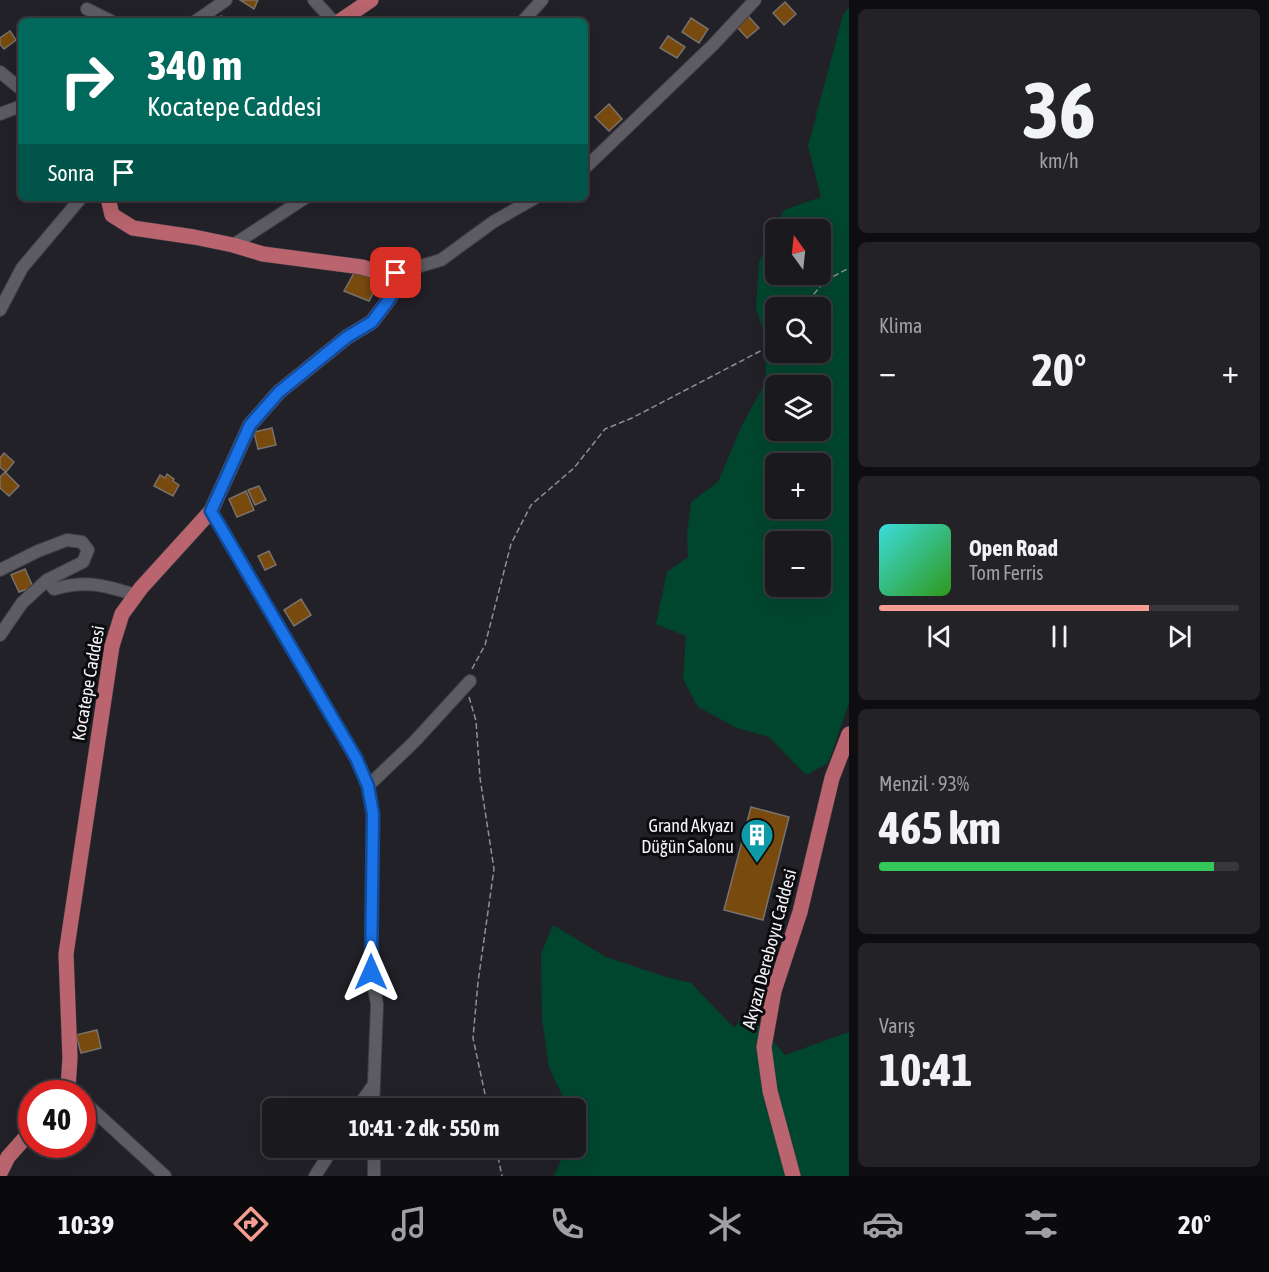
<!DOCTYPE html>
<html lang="tr">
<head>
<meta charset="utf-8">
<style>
	:root { --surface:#1a191e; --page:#232227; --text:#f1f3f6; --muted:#9fa0a4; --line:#38383c; --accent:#f59c93 }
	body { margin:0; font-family:"Asap Condensed",sans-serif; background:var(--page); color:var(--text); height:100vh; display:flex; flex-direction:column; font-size:22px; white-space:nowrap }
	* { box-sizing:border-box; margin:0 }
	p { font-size:20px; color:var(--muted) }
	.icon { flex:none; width:33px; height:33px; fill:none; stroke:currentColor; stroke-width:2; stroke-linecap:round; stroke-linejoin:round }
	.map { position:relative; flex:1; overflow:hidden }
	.sheet { display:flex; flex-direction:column; gap:9px; padding:9px; background:#0e0e10; width:420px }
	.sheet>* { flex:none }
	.top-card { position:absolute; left:18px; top:18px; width:570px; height:183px; border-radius:9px; box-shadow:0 6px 24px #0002,0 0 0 2px var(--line); background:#00695c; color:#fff; overflow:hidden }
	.needle { width:39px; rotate:345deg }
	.buttons { position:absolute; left:765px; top:219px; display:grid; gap:12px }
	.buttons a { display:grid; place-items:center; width:66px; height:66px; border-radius:9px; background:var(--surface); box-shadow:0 6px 24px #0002,0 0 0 2px var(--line); font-size:30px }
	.speed { position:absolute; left:18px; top:1080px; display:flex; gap:12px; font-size:30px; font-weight:700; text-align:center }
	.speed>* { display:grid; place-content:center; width:78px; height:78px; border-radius:50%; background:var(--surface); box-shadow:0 6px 24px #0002,0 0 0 2px var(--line); line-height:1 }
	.speed .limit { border:9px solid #d22; background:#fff; color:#111 }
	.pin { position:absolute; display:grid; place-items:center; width:51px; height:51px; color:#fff; margin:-26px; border-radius:12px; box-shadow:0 3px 9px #0006 }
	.me { position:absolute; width:66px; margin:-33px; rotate:0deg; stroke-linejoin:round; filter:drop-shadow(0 0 4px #0008) }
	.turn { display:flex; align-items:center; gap:21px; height:126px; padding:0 30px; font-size:27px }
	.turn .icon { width:78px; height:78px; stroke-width:2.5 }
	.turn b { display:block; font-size:42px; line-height:51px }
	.then { display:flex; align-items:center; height:57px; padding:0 30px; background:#0003; gap:12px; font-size:22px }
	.big { font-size:45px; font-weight:700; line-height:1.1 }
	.sheet .card { flex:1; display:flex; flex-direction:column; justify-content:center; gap:9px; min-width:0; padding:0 21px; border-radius:9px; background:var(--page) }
	.sheet .dial { align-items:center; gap:0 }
	.dial b { font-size:78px; line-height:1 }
	.song { display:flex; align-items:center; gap:18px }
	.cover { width:72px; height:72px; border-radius:9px; background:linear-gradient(135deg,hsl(180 70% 55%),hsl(110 70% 35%)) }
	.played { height:6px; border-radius:3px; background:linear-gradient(90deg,var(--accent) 75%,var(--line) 75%) }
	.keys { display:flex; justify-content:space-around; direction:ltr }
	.heat { display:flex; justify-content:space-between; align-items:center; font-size:33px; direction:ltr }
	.charge { height:9px; border-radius:4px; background:linear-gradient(90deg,#34c759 93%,var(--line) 0) }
	.trip { position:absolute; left:262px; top:1098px; width:324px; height:60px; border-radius:9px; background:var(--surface); box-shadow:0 6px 24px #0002,0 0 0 2px var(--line); font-weight:700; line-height:60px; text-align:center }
	.tabs { display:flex; height:96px; justify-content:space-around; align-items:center; background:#0a0a0c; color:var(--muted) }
	.tabs .icon { width:42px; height:42px }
	.tabs .active { color:var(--accent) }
	.tabs b { font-size:27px; color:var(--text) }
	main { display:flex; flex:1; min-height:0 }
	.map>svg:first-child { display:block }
	.green { fill:#00462e; fill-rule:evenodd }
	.building { fill:#784a0e; stroke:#78726c; stroke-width:1.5 }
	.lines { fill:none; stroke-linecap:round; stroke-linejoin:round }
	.minor-casing { stroke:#3f3e43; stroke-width:14 }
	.major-casing { stroke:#3f3e43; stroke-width:16 }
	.path { stroke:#908e94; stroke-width:1.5; stroke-dasharray:6 3; stroke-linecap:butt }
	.minor { stroke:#5d5c63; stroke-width:12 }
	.major { stroke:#b9646e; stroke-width:15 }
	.route-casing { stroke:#114b97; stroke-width:15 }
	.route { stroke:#1a73e8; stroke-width:10 }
	.labels { text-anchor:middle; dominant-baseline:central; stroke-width:6; stroke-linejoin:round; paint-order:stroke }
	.street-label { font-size:18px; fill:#f3f2f6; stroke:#0c0b0e }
	.poi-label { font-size:18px; fill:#f3f2f6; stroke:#0c0b0e; text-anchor:end }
</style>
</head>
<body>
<main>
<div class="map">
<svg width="849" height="1176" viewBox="0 0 849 1176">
	<rect width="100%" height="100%" fill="#232128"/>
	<g class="green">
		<path d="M 849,7 L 849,703 L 828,763 L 806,775 L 769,737 L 737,728 L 698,707 L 683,679 L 686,636 L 656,624 L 667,572 L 688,557 L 687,536 L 691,502 L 718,482 L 742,425 L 766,382 L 765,335 L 756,309 L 759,262 L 784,210 L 821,197 L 808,146 L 843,15 ZM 776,230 L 820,230 L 820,274 L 776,274 ZM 776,308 L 820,308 L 820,352 L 776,352 ZM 776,386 L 820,386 L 820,430 L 776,430 ZM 776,464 L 820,464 L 820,508 L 776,508 ZM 776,542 L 820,542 L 820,586 L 776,586 Z"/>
		<polygon points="553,925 606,957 666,977 691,983 734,1028 747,1013 785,1055 849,1032 849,1176 554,1176 566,1148 576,1148 576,1108 565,1108 564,1099 549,1067 542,1019 541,954"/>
	</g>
	<g class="building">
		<polygon points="240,0 258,0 254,9"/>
		<polygon points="785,2 796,14 784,25 773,13"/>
		<polygon points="747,15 759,28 747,38 736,26"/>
		<polygon points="221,16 234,21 219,21"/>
		<polygon points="691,18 708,29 699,43 682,32"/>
		<polygon points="10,31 16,40 4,49 0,44 0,38"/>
		<polygon points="668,36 685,47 677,58 660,48"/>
		<polygon points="609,104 622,119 609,131 595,117"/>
		<polygon points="354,273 381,279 369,301 344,291"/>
		<polygon points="272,428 276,445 258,449 254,432"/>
		<polygon points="4,453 14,462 6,472 0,467 0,458"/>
		<polygon points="5,472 19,486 9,496 0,488 0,477"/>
		<polygon points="167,474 174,479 173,481 179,485 173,496 154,486 160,475 165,478"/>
		<polygon points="259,486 266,500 255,505 248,490"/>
		<polygon points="246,491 254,510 237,517 229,499"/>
		<polygon points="269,551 276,565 265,570 258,556"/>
		<polygon points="25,569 33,587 19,592 11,575"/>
		<polygon points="301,599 311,615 294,626 284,610"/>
		<polygon points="751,807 789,817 763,920 724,910"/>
		<polygon points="97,1030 101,1048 81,1053 76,1035"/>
	</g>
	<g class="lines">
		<g class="minor-casing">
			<g id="minor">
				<polyline points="314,0 333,21"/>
				<polyline points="87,9 111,21"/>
				<polyline points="196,21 226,0"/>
				<polyline points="523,21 542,0"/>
				<polyline points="0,72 21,89"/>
				<polyline points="0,114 21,106"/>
				<polyline points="585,168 713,45 755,0"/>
				<polyline points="233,245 305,198"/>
				<polyline points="396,273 441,260 493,222 535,198"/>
				<polyline points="0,310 22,268 81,198"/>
				<polyline points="211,511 356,758 368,786 373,815 371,972 377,1004 373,1108"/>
				<polyline points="0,570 38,551 67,540 82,542 88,550 83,562 47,580 22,603 0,635"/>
				<path d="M 47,580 L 54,589 C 87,580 104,585 136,595"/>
				<polyline points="368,786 415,741 470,681"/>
				<polyline points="82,1100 165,1176"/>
				<polyline points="357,1108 372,1087"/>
				<polyline points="374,1148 374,1176"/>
				<polyline points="315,1176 333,1148"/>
			</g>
		</g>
		<g class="major-casing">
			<g id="major">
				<polyline points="340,21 371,0"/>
				<polyline points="62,1094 68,1087 70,1058 66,954 112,646 122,614 141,588 211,511 250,425 279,392 347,337 372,322 390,298 396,273 381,273 362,267 263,254 233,245 194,237 133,228 112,215 108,198"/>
				<polyline points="0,1173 8,1157 32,1130"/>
				<polyline points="793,1176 770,1091 764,1047 774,991 800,912 832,778 849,734"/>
			</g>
		</g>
		<g class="path">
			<polyline points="802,308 825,281 849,268"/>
			<polyline points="472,669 485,645 511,544 531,505 574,468 605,429 632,418 770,346 776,340"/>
			<polyline points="469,697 476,721 480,778 494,869 478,982 473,1038 488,1108"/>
			<polyline points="496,1148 502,1176"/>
		</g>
		<use href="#minor" class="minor"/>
		<use href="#major" class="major"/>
	</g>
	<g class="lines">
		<g class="route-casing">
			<polyline id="route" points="371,972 373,814 368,786 356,758 211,511 250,425 279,392 347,337 372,322 390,298 396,273"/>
		</g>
		<use href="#route" class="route"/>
	</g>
	<defs>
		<g id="building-pin" transform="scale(1.725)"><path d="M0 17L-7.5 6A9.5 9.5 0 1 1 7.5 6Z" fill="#0f9aa8" stroke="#0c0b0e"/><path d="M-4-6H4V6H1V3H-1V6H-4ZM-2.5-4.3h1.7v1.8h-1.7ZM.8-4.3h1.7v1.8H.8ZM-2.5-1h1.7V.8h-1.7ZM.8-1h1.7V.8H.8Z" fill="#fff"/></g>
	</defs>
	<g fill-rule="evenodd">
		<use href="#building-pin" x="757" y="835"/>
	</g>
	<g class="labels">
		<g class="street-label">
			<text transform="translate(88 683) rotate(-80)">Kocatepe Caddesi</text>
			<text transform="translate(769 949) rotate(-75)">Akyazı Dereboyu Caddesi</text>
		</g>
		<g class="poi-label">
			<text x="734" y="825">Grand Akyazı<tspan x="734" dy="21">Düğün Salonu</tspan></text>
		</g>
	</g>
</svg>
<div class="buttons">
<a><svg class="needle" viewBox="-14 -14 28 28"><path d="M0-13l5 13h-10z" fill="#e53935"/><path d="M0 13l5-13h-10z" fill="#9fa0a4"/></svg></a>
<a><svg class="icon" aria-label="search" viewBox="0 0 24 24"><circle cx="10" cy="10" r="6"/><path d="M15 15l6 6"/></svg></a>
<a><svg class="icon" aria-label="layers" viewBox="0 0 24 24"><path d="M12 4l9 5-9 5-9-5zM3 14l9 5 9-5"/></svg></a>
<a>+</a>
<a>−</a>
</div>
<div class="speed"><div class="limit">40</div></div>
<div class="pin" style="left:396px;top:273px;background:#d93025"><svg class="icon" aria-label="arrive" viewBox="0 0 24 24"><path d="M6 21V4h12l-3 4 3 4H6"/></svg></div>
<svg class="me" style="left:371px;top:972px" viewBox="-20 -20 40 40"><path d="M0-17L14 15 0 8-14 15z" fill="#1a73e8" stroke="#fff" stroke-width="4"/></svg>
<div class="trip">10:41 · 2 dk · 550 m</div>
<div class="top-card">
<div class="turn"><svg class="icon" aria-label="right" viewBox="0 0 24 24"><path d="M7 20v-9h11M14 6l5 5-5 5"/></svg><div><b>340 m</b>Kocatepe Caddesi</div></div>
<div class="then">Sonra<svg class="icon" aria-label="arrive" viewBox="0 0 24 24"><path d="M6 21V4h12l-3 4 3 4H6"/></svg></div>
</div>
</div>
<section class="sheet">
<div class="card dial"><b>36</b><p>km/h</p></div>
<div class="card"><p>Klima</p>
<div class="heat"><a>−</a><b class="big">20°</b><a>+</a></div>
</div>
<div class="card">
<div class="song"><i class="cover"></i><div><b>Open Road</b><p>Tom Ferris</p></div></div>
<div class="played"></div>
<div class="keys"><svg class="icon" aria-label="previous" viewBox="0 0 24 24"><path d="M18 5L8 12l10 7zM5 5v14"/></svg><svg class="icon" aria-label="pause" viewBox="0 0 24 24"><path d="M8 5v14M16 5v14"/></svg><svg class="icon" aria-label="next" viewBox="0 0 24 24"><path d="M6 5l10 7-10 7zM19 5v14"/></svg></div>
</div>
<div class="card"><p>Menzil · 93%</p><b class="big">465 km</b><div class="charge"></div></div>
<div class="card"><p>Varış</p><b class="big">10:41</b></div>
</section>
</main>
<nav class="tabs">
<b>10:39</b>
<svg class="icon active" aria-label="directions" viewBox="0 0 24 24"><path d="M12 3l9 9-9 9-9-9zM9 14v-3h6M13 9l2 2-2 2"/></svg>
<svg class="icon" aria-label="music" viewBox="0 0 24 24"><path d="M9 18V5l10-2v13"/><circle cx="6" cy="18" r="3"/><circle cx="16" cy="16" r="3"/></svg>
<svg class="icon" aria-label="phone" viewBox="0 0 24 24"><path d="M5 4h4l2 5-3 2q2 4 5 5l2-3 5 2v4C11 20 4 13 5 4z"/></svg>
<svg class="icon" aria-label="climate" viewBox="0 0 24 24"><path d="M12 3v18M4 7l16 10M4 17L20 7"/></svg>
<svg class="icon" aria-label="car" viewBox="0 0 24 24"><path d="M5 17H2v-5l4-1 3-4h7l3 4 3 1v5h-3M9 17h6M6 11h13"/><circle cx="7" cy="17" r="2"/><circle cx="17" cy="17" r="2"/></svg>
<svg class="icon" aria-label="filters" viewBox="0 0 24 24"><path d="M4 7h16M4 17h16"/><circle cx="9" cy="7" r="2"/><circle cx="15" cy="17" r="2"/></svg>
<b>20°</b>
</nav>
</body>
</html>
